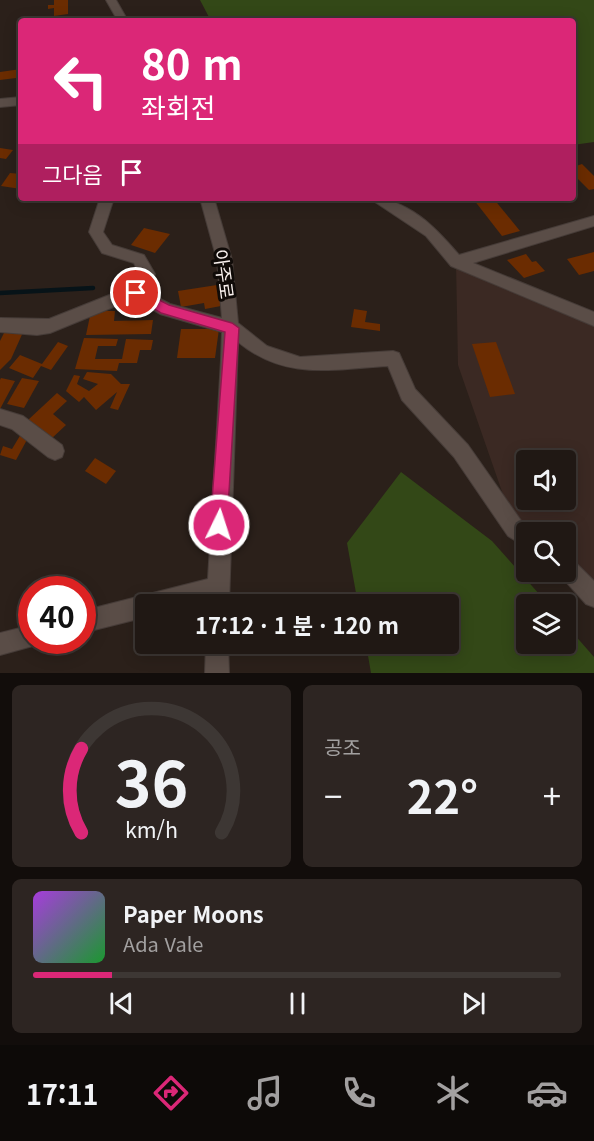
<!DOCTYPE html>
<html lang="ko">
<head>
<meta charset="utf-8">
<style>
	:root { --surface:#201814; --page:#2d2522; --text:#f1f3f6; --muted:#a2a0a0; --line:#3d3734; --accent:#db2777 }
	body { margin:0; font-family:Georgia,"Noto Sans KR",serif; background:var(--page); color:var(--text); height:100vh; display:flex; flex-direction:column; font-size:22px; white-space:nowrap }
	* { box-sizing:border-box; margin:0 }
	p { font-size:20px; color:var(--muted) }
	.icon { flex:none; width:33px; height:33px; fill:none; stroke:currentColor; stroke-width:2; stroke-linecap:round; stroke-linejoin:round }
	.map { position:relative; height:673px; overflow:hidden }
	.drawer { display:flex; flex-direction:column; gap:12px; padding:12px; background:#120d0b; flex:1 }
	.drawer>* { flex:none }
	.top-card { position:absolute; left:18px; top:18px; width:558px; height:183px; border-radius:6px; box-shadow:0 3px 15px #0003,0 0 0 2px var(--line); background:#db2777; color:#fff; overflow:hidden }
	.buttons { position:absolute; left:516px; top:450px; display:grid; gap:12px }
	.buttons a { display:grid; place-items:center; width:60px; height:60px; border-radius:6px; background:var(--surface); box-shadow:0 3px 15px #0003,0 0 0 2px var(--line); font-size:30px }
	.speed { position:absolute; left:18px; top:576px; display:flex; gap:12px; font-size:30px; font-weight:700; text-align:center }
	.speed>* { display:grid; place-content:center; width:78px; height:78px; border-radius:50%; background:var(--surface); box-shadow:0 3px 15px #0003,0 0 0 2px var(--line); line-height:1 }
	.speed .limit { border:9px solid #d22; background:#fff; color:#111 }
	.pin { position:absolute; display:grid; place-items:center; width:51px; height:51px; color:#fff; margin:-26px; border:3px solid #fff; border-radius:50%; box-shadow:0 2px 6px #0007 }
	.me { position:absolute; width:66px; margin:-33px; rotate:4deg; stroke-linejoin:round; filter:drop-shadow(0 0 4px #0008) }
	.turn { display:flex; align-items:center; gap:21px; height:126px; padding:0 24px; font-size:27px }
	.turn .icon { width:78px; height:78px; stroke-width:2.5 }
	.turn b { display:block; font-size:42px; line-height:51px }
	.then { display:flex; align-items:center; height:57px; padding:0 24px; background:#0003; gap:12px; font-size:22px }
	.big { font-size:45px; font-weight:700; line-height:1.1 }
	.drawer .tile { flex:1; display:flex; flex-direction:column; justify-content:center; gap:9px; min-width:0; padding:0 21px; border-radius:9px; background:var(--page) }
	.drawer .dial { align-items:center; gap:0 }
	.dial svg { height:156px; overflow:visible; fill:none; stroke:var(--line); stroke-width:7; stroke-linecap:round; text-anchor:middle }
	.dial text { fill:var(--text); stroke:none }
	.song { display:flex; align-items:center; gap:18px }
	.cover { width:72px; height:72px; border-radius:9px; background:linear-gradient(135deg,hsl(280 70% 55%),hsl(130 70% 35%)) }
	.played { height:6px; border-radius:3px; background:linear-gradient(90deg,var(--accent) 15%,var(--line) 15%) }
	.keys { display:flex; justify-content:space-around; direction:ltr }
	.heat { display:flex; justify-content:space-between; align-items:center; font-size:33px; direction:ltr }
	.drawer .tiles { flex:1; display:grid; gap:12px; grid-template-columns:1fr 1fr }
	.tile:last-child { grid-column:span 2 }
	.trip { position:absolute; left:135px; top:594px; width:324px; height:60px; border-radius:6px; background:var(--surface); box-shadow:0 3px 15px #0003,0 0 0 2px var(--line); font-weight:700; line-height:60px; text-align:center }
	.tab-bar { display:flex; height:96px; justify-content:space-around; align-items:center; background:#0d0a08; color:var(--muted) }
	.tab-bar .icon { width:42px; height:42px }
	.tab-bar .selected { color:var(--accent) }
	.tab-bar b { font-size:27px; color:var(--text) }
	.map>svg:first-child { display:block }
	.industrial { fill:#3b2923; fill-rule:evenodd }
	.green { fill:#334817 }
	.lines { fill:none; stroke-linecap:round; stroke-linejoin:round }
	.stream { stroke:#071318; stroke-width:4.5 }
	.building { fill:#6b2c01 }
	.minor-casing { stroke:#463c38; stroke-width:2 }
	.minor { fill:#5a4d47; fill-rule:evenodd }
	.route { fill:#db2777; stroke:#8e194d; stroke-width:1.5 }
	.labels { text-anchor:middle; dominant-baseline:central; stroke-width:6; stroke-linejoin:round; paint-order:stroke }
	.street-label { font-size:18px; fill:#f9f1ee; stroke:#100b08 }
</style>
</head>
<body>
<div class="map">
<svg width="594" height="673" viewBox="0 0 594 673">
	<rect width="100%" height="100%" fill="#2b201a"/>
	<path class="industrial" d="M 456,262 L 594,319 L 594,596 L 566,567 L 566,532 L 526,532 L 526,537 L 515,529 L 458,365 ZM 526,460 L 566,460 L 566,500 L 526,500 Z"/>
	<g class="green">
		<polygon points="200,0 594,0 594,142 573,145 573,21 211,21"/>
		<polygon points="401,472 492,541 548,604 526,604 526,644 566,644 566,625 594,657 594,673 371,673 366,644 448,644 448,604 358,604 347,543"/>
	</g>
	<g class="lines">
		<polyline class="stream" points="0,293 93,288"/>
	</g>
	<g class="building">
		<polygon points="54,0 68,0 68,14 54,16 54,8 48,9 48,5 54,5"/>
		<polygon points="21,69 21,81 16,82 16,78 0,80 0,72"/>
		<polygon points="0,148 13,150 6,159 0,158"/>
		<polygon points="582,164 594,176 594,189 589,190 573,174 573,167"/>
		<polygon points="10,173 21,174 21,189 1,186"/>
		<polygon points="482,198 493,198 520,231 502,236 474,200"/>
		<polygon points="144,228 170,234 155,253 131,245"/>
		<polygon points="594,252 594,271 579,275 567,259"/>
		<polygon points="526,254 532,262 536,261 545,271 524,278 507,260"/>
		<polygon points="217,285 221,306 205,309 204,303 181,307 178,291"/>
		<polygon points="354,309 367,311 365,322 380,324 380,331 351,327"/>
		<polygon points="91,311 115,311 114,321 153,320 151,334 86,335"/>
		<polygon points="6,329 24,330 11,359 0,370 0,341"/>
		<polygon points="181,329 219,329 215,358 177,358"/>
		<polygon points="84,338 118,339 116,346 98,346 95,359 122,359 126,339 153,340 151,350 140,350 137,363 119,363 117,371 75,369"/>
		<polygon points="58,342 68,346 51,370 41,366 33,378 9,368 20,355 42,364"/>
		<polygon points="496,342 515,394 490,397 472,344"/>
		<polygon points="87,372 111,374 121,384 130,384 118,410 110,408 117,392 96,410 84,397 79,402 66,391 74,375 80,376 77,384 89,391 98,384 83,379"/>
		<polygon points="1,378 15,381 0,409 0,380"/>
		<polygon points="22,378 39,381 24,408 7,404"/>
		<polygon points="57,393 67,401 53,414 66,425 51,439 28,420"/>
		<polygon points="21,434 29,436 16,460 0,455 3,446 12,449"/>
		<polygon points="95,458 116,471 106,484 85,471"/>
	</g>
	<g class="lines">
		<g class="minor-casing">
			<g id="minor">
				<polygon points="106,0 116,0 128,21 118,21"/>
				<polygon points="21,97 21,105 0,107 0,99"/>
				<path d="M 100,198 L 114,198 L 103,232 L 112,245 L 144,255 L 155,274 L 149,293 L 170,304 L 222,318 L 217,260 L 200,198 L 214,198 L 232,260 L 238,323 L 267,346 L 300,357 L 393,351 L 399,353 L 415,389 L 468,445 L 522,522 L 534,532 L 526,532 L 526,547 L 508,536 L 454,457 L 402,400 L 388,366 C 331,369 286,381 238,342 L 229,604 L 207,604 L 207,601 L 192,604 L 146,604 L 146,617 L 82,633 L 82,611 L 208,579 L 221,360 L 222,332 L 160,314 L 133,299 L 50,333 L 37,335 L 0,332 L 0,318 L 49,319 L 137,284 L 139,274 L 134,263 L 102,253 L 89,232 Z"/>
				<path d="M 369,198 C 408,198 436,228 459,255 L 594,216 L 594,226 L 473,263 L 594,312 L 594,326 L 451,266 L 426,236 Z"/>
				<polygon points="0,409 23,416 62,445 64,451 62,457 55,460 48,457 12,429 0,425"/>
				<polygon points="566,556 573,560 594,581 594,607 586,604 559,574 557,572 566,572"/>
				<polygon points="32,625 32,640 41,640 40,644 0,655 0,633"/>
				<polygon points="206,644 228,644 229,673 205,673"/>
			</g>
		</g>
		<use href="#minor" class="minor"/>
	</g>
	<polygon class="route" points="136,288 169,305 232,323 239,328 227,525 225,531 219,533 213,531 210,525 225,332 161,313 132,296 130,293"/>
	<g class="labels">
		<g class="street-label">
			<text transform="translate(225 274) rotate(82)">아주로</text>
		</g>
	</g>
</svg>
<div class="buttons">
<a><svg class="icon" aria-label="sound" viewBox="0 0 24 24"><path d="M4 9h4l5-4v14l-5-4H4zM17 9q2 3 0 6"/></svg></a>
<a><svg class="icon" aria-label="search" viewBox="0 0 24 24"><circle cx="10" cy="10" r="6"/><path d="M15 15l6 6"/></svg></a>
<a><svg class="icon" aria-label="layers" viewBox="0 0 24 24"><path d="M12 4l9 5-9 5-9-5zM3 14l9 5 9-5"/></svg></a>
</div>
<div class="speed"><div class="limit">40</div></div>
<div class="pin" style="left:136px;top:293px;background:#d93025"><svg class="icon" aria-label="arrive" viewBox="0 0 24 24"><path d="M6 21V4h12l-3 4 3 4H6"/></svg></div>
<svg class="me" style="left:219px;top:525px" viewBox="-20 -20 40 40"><circle r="17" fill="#db2777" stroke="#fff" stroke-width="3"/><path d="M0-11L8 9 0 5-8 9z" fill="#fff"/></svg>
<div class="trip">17:12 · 1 분 · 120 m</div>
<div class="top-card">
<div class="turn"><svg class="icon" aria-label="left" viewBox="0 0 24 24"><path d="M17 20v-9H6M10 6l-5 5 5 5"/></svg><div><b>80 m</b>좌회전</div></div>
<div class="then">그다음<svg class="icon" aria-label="arrive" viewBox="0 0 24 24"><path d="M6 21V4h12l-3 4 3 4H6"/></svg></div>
</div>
</div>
<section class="drawer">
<div class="tiles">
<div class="tile dial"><svg viewBox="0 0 100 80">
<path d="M14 69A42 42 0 1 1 86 69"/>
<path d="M14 69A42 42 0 0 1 14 26" stroke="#db2777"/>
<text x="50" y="56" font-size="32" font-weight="700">36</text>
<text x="50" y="72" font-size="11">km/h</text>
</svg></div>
<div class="tile"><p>공조</p>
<div class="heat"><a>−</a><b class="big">22°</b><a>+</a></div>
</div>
<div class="tile">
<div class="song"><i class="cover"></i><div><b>Paper Moons</b><p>Ada Vale</p></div></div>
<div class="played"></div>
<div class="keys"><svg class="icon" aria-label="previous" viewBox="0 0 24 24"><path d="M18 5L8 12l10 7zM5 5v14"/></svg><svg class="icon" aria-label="pause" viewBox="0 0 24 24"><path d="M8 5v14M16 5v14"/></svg><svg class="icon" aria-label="next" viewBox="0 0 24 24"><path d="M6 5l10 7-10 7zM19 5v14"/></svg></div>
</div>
</div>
</section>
<nav class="tab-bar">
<b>17:11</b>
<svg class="icon selected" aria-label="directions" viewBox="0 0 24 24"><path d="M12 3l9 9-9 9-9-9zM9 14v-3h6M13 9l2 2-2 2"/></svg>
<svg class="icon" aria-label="music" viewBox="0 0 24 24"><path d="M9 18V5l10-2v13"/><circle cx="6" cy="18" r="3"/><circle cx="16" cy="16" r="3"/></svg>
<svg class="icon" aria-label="phone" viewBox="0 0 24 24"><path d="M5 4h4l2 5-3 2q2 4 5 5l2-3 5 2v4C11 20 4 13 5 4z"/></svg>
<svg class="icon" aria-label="climate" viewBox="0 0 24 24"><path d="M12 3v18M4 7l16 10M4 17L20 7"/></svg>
<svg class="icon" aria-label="car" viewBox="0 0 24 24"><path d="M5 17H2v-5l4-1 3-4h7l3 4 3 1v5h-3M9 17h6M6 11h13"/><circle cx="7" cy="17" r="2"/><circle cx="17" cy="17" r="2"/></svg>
</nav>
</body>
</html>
